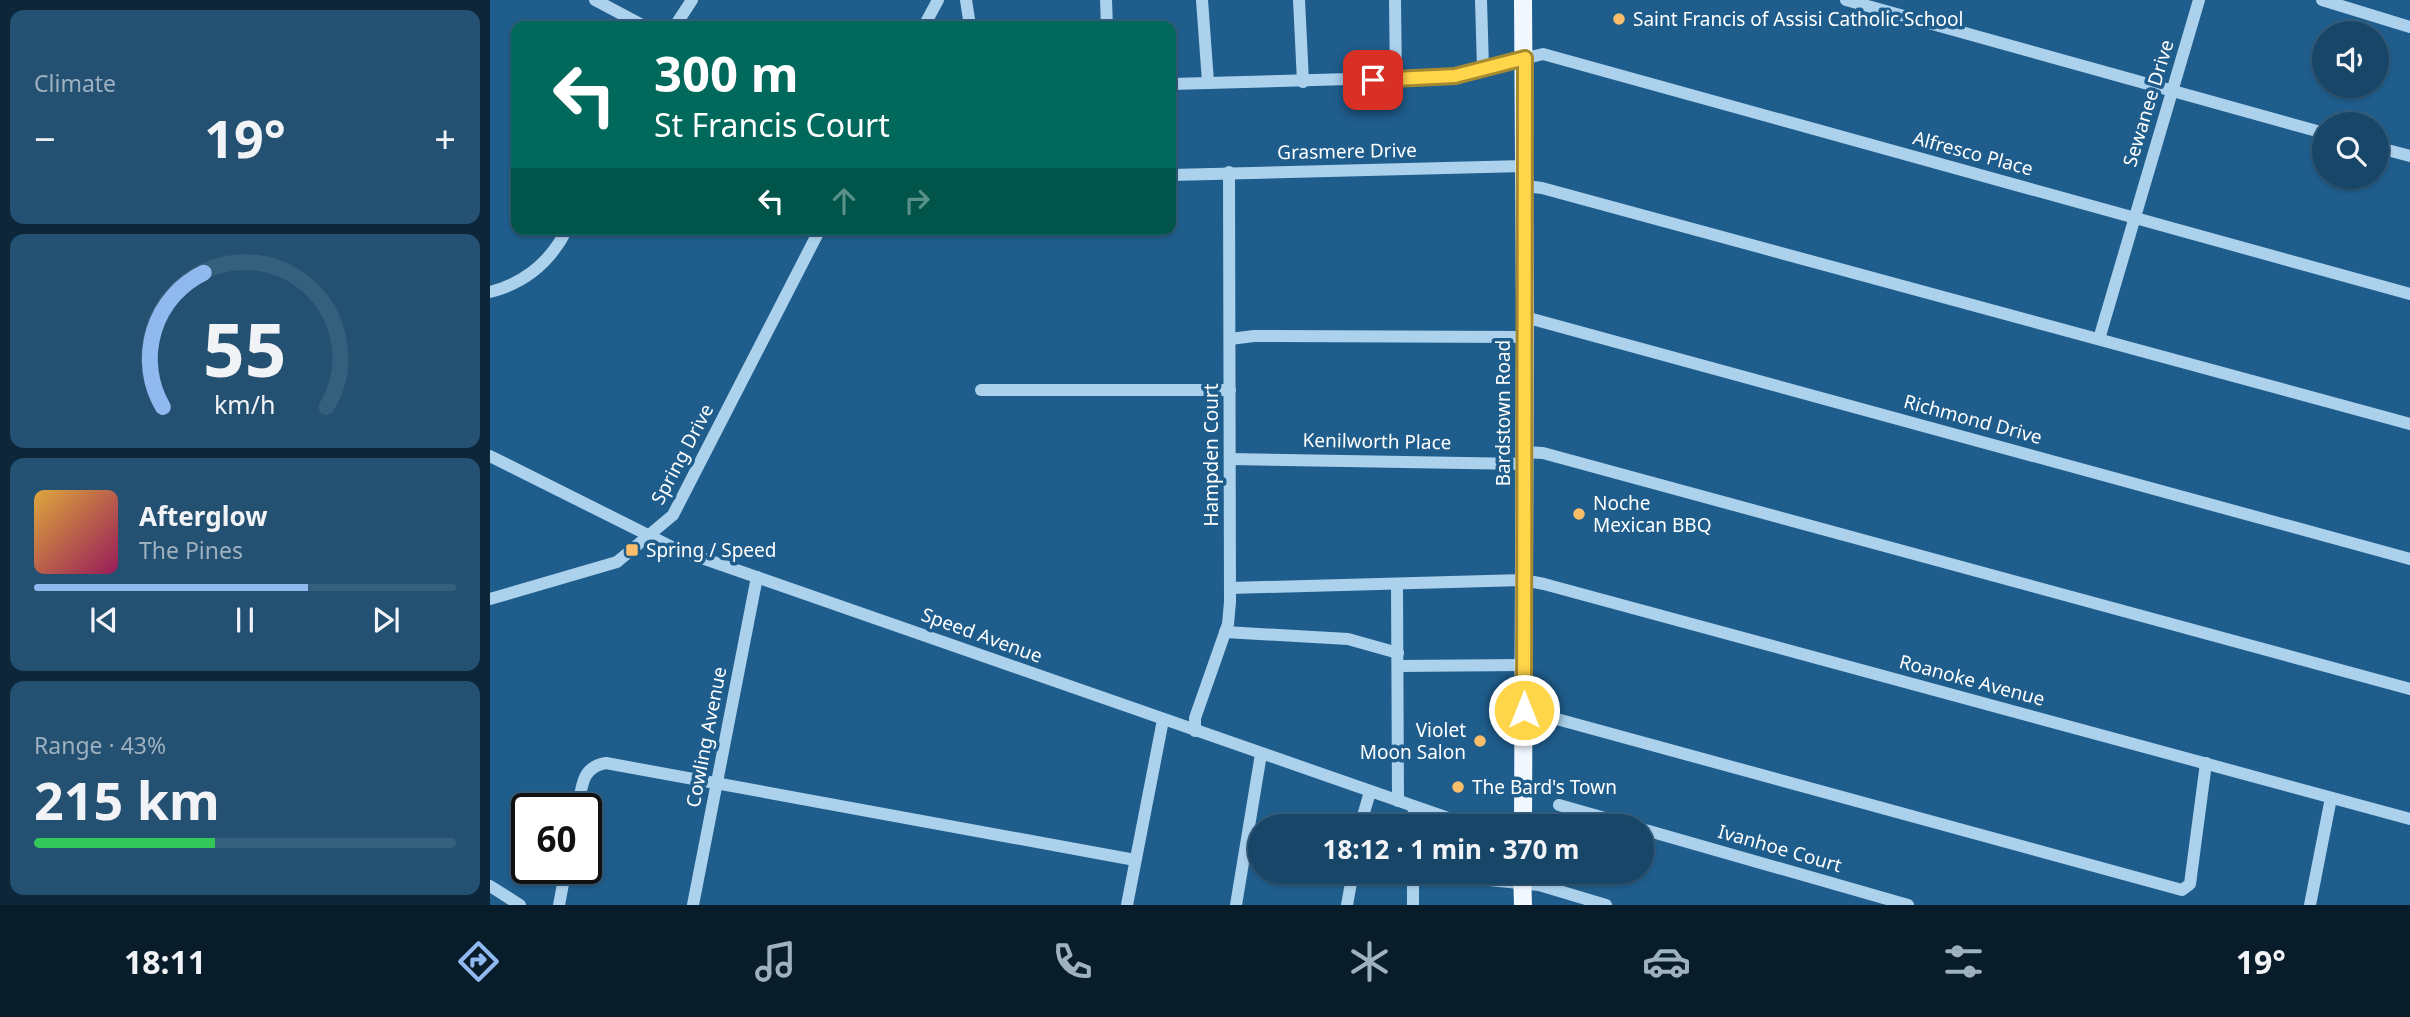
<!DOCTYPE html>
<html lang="en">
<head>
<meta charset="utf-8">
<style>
	:root { --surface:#174669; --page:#245071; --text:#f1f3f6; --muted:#9eb1c0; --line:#365e7d; --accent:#90b9f0 }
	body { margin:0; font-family:"Noto Sans",sans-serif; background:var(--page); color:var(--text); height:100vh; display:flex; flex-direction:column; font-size:26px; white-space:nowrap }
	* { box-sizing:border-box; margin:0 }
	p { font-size:23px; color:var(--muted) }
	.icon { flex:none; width:38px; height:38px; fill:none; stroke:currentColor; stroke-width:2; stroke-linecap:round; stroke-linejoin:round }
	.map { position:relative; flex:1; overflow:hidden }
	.details { display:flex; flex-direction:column; gap:10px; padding:10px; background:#0d263a; width:490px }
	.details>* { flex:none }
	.banner { position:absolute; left:21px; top:21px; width:665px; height:214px; border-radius:14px; box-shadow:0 2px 5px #0004,0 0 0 2px var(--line); background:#00695c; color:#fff; overflow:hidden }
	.fabs { position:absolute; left:1822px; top:21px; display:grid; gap:14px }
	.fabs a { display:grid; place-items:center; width:77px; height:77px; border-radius:50%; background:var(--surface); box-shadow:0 2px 5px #0004,0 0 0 2px var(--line); font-size:35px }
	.speed { position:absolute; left:21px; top:793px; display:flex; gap:14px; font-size:35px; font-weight:700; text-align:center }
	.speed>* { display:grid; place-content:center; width:91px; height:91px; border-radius:50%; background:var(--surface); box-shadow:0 2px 5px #0004,0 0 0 2px var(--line); line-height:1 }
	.speed .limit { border:4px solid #111; border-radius:10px; background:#fff; color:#111 }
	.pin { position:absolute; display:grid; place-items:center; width:60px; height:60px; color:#fff; margin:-30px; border-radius:14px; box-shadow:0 4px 10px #0006 }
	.me { position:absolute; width:77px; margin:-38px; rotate:0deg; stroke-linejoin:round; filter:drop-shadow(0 0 5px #0008) }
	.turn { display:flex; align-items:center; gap:24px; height:147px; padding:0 28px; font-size:32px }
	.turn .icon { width:91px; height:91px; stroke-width:2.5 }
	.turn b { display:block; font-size:49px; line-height:60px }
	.lanes { display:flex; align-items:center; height:66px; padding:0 28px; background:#0003; justify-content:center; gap:35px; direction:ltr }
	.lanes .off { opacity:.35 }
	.big { font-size:52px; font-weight:700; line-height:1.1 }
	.details .tile { flex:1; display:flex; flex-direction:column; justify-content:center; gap:10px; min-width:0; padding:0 24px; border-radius:14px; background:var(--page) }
	.details .dial { align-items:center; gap:0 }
	.dial svg { height:182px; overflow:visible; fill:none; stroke:var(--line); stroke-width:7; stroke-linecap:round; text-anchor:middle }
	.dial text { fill:var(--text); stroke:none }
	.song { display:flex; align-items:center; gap:21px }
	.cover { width:84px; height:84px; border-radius:10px; background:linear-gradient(135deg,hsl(40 70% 55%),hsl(330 70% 35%)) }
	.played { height:7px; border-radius:4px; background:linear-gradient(90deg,var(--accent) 65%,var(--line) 65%) }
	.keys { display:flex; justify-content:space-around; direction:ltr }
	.heat { display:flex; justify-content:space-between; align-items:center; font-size:38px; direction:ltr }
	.charge { height:10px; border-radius:5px; background:linear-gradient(90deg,#34c759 43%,var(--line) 0) }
	.trip { position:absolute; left:758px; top:814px; width:406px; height:70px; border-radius:35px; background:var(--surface); box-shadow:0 2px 5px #0004,0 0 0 2px var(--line); font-weight:700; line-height:70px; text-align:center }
	.dock { display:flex; height:112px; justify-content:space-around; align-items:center; background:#091c2a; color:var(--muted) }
	.dock .icon { width:49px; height:49px }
	.dock .active { color:var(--accent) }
	.dock b { font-size:32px; color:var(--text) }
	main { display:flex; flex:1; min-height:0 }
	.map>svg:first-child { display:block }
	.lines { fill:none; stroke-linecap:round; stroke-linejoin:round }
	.minor { stroke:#abd1ec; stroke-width:12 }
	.major { stroke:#f1f8ff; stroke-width:18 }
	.route-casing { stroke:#a68a30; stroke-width:18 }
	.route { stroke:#ffd54a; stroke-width:12 }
	.poi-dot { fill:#fabe6b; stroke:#1f5d8c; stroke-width:2.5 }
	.labels { text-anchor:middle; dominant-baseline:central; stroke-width:7; stroke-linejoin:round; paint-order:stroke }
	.poi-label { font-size:19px; fill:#fff; stroke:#1f5d8c; text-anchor:start }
	.street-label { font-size:19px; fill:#fff; stroke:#1f5d8c }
</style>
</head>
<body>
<main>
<section class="details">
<div class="tile"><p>Climate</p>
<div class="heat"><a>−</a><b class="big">19°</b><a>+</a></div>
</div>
<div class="tile dial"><svg viewBox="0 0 100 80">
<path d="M14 69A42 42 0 1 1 86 69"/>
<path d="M14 69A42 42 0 0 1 32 10" stroke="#90b9f0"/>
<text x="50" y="56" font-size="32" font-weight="700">55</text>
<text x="50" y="72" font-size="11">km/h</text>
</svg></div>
<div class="tile">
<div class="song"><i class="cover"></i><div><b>Afterglow</b><p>The Pines</p></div></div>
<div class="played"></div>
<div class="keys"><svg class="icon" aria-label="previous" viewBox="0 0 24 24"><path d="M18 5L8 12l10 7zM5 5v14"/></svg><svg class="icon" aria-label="pause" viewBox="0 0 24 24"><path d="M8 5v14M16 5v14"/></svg><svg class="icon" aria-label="next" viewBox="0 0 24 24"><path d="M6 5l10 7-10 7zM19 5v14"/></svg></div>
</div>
<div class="tile"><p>Range · 43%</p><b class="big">215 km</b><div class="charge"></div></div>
</section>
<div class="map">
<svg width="1920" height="905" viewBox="0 0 1920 905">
	<rect width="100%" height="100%" fill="#1f5d8c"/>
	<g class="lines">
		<g class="minor">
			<polyline points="105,0 154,26"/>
			<polyline points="476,0 480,26"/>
			<polyline points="616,0 617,26"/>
			<polyline points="712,0 718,82"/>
			<polyline points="809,0 813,82"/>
			<polyline points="905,0 906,80"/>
			<polyline points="991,0 993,68"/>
			<polyline points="1356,0 1834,133"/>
			<polyline points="1832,0 1920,27"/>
			<polyline points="185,26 202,0"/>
			<polyline points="434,26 448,0"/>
			<polyline points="681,84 965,76 1053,54 1920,294"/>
			<polyline points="1886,147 1920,156"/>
			<polyline points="681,175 1034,166"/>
			<polyline points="1035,186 1052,188 1920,424"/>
			<path d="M 0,292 C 35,283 61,261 77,229"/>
			<polyline points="1035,317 1920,559"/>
			<polyline points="740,339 764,336 1035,337"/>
			<polyline points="1609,339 1709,0"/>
			<polyline points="491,390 740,390"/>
			<polyline points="1034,452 1053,453 1920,689"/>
			<polyline points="0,456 186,549 981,826"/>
			<polyline points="740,459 1034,464"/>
			<polyline points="907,584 908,801"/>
			<polyline points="740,588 1033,580 1054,584 1920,819"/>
			<polyline points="0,599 127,562 183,515 330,229"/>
			<polyline points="735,632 858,639 908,653"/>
			<polyline points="908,666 1034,665"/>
			<polyline points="1034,710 1692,890 1700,884 1716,763"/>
			<polyline points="705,731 705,718 738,624 740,602 739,172"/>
			<polyline points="1069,805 1143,826"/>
			<path d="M 88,808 C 92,787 91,767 116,763 L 645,860"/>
			<polyline points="870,826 880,792"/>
			<polyline points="923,826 924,807"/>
			<polyline points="1152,829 1418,905"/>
			<polyline points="994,872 999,880 1049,885 1116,905"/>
			<polyline points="0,886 30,905"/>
			<polyline points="69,905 76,868"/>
			<polyline points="203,905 267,577"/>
			<polyline points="637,905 673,720"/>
			<polyline points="746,905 771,754"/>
			<polyline points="857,905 863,872"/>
			<polyline points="923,905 923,872"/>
			<polyline points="1820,905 1841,798"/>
		</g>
		<g class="major">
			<polyline points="1033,0 1035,317 1033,826"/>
			<polyline points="1032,872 1033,905"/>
		</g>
	</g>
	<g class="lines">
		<g class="route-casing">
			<polyline id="route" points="883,80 965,76 1035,58 1034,710"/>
		</g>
		<use href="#route" class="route"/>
	</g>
	<g class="poi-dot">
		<circle cx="1129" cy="19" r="7"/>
		<circle cx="1089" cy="514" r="7"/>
		<rect x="135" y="543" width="14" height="14" rx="3.5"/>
		<circle cx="990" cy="741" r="7"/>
		<circle cx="968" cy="787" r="7"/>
	</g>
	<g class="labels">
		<g class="poi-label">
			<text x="1143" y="19">Saint Francis of Assisi Catholic School</text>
			<text x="1103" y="503">Noche<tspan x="1103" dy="22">Mexican BBQ</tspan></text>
			<text x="156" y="550">Spring / Speed</text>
			<text x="976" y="730" text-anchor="end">Violet<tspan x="976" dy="22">Moon Salon</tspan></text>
			<text x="982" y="787">The Bard's Town</text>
		</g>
		<g class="street-label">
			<text transform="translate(1658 103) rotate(-73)">Sewanee Drive</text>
			<text transform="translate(857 151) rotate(-1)">Grasmere Drive</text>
			<text transform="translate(1483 153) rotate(15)">Alfresco Place</text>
			<text transform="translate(1013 413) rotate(-90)">Bardstown Road</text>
			<text transform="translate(1483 419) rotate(15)">Richmond Drive</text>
			<text transform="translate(887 441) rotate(1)">Kenilworth Place</text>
			<text transform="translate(192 454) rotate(-62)">Spring Drive</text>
			<text transform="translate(721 455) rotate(-90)">Hampden Court</text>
			<text transform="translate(492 635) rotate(20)">Speed Avenue</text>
			<text transform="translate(1482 680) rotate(15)">Roanoke Avenue</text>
			<text transform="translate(216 737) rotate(-79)">Cowling Avenue</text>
			<text transform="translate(1290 848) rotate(16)">Ivanhoe Court</text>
		</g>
	</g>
</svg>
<div class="fabs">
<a><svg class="icon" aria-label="sound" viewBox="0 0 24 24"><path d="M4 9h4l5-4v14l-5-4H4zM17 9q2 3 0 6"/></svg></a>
<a><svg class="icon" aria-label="search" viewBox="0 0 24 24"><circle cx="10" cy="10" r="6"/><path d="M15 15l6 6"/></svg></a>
</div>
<div class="speed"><div class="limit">60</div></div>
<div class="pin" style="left:883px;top:80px;background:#d93025"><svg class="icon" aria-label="arrive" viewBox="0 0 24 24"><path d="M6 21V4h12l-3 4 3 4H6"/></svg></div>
<svg class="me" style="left:1034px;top:710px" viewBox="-20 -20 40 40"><circle r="17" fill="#ffd54a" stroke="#fff" stroke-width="3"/><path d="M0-11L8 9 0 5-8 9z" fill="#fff"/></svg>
<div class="trip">18:12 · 1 min · 370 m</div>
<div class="banner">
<div class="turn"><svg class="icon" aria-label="left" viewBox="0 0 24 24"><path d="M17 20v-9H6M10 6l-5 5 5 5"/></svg><div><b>300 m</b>St Francis Court</div></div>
<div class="lanes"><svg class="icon" aria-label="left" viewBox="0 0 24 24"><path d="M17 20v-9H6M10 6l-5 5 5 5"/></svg><svg class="icon off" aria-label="ahead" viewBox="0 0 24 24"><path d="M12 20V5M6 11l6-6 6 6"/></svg><svg class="icon off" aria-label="right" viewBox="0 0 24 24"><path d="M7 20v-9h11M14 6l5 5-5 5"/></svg></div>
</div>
</div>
</main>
<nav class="dock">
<b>18:11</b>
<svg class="icon active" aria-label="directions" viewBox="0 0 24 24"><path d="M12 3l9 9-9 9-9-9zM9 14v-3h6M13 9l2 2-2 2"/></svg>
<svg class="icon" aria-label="music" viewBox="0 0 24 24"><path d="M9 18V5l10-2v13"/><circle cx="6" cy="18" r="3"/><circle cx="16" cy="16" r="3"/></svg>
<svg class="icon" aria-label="phone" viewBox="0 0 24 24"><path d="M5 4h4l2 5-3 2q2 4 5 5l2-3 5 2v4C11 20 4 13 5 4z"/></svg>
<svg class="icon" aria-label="climate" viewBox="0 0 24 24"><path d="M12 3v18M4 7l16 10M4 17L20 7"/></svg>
<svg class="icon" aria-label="car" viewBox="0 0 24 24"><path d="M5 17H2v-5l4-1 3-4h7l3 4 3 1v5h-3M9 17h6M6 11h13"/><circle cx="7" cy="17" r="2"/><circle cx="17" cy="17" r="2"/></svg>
<svg class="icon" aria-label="filters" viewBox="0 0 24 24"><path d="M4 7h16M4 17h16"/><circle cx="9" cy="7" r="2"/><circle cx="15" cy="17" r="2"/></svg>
<b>19°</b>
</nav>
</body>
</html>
